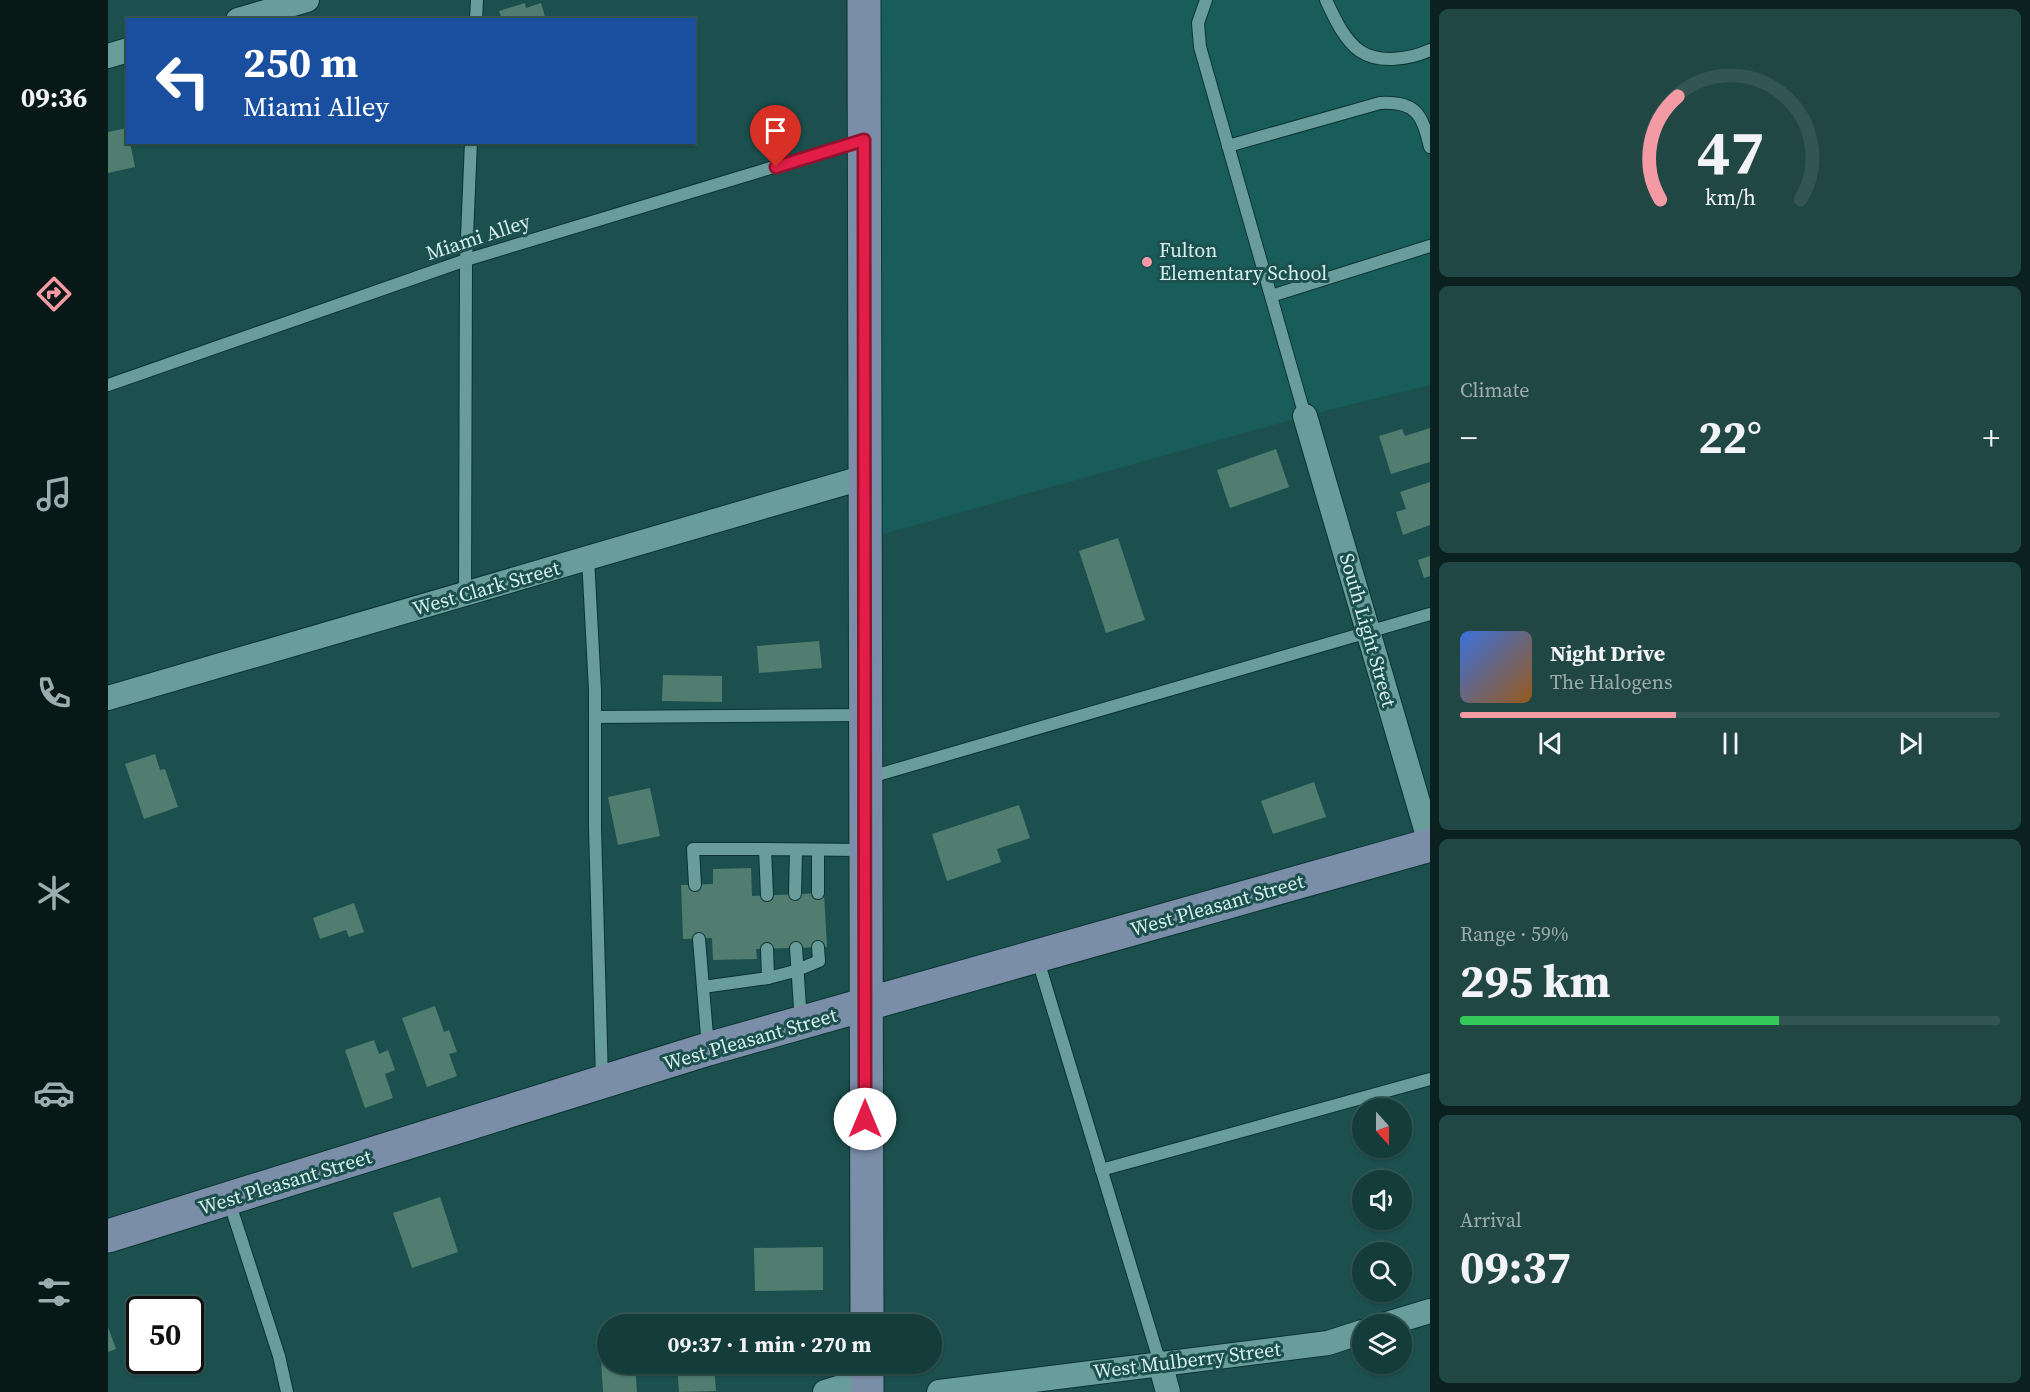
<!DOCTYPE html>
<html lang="en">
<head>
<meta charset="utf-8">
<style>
	:root { --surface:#143c3a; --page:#214745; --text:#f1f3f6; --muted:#9dadaf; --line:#335654; --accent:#f49aa5 }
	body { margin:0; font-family:"Source Serif 4",serif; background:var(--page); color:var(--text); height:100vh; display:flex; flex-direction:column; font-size:22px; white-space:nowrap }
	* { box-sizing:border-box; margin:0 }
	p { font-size:20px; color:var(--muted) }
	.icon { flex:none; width:33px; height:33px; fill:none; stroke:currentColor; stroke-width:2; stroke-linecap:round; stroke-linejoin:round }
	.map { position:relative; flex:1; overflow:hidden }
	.sheet { display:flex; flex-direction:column; gap:9px; padding:9px; background:#0b2120; width:600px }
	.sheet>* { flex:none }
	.hud { position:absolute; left:18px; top:18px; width:570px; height:126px; border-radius:0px; box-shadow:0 2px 4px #0004,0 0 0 2px var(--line); background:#1a4fa0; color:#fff; overflow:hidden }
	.needle { width:39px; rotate:159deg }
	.tools { position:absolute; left:1244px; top:1098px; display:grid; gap:12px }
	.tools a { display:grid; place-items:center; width:60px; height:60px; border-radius:50%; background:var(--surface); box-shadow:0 2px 4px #0004,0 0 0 2px var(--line); font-size:30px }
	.speed { position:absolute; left:18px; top:1296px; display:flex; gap:12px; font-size:30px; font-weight:700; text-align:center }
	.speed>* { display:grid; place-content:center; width:78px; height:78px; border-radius:50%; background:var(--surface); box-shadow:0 2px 4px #0004,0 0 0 2px var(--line); line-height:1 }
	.speed .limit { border:3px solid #111; border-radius:9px; background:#fff; color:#111 }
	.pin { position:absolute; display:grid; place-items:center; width:51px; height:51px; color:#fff; margin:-62px -26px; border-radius:50% 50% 50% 0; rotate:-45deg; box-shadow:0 0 6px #0007 }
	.pin .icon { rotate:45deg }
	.me { position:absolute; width:66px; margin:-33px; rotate:0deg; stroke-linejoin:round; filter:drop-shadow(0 0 4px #0008) }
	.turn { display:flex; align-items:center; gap:21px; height:126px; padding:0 18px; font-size:27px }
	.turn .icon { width:78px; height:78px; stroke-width:2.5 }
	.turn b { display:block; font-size:42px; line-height:51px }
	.big { font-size:45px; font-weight:700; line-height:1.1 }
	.sheet .card { flex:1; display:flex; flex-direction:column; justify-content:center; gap:9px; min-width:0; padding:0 21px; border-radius:9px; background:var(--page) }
	.sheet .dial { align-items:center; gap:0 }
	.dial svg { height:156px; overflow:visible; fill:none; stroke:var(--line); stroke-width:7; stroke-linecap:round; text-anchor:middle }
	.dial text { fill:var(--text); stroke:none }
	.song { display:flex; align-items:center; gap:18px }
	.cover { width:72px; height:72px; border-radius:9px; background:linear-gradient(135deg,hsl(220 70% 55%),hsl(30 70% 35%)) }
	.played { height:6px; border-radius:3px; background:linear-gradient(90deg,var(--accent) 40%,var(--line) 40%) }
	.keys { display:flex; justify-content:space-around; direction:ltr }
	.heat { display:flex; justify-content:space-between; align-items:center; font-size:33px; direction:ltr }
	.charge { height:9px; border-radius:4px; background:linear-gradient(90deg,#34c759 59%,var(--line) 0) }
	.trip { position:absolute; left:489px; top:1314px; width:345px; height:60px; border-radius:30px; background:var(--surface); box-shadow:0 2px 4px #0004,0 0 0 2px var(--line); font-weight:700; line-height:60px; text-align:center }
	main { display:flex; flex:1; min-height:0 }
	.menu { display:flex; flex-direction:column; width:108px; justify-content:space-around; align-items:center; background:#081817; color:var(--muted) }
	.menu .icon { width:42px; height:42px }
	.menu .on { color:var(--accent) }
	.menu b { font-size:27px; color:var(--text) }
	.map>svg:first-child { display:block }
	.built { fill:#195d5b }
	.building { fill:#507d6f }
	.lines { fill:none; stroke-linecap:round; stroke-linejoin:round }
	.lane-casing { stroke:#0a3432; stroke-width:14 }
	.street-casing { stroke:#0a3432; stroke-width:26 }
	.secondary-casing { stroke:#0a3432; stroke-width:35 }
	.lane { stroke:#699d9b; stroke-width:12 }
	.street { stroke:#699d9b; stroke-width:24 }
	.secondary { stroke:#7b8ea8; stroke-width:33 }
	.route-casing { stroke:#92132f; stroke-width:15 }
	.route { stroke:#e11d48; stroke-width:10 }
	.poi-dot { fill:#f49aa5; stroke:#1b504e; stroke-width:2 }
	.labels { text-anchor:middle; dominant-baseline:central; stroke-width:6; stroke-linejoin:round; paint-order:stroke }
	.street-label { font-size:20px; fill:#d5efee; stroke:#1b504e }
	.poi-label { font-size:20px; fill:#d5efee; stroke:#1b504e; text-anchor:start }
</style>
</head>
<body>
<main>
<nav class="menu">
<b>09:36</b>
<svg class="icon on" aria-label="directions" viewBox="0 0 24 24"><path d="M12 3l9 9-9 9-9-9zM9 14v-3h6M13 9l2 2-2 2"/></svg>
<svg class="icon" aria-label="music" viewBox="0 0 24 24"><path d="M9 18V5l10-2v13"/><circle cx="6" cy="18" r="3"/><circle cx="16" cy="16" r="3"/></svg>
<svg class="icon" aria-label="phone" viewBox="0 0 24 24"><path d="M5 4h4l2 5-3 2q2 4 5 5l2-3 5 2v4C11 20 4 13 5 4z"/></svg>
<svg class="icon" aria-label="climate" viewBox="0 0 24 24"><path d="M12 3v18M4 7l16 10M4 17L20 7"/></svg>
<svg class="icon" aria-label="car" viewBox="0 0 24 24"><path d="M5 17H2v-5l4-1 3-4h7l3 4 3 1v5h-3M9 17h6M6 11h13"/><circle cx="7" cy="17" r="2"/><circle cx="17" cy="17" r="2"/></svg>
<svg class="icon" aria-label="filters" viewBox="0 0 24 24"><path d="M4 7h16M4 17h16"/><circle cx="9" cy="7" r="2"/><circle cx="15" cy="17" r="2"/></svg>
</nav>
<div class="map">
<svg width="1322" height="1392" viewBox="0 0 1322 1392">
	<rect width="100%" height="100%" fill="#1b504e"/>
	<polygon class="built" points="756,0 1322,0 1322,385 1197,416 757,539"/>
	<g class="building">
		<polygon points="417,3 418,8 433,3 438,20 394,20 391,11"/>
		<polygon points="19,128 20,142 22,142 27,167 0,173 0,132"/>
		<polygon points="1322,428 1322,462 1283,474 1271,436 1294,429 1297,436"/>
		<polygon points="1168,449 1181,487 1122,508 1109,470"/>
		<polygon points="1322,482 1322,525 1295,535 1288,512 1298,509 1292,492"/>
		<polygon points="1010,538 1037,620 998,633 971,551"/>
		<polygon points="1322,556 1322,576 1316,578 1310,560"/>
		<polygon points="711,641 714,668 651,673 649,646"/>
		<polygon points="555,675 614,676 614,702 554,701"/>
		<polygon points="47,754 52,770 57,769 70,807 36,819 17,764"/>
		<polygon points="1206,782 1218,817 1165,834 1153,801"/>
		<polygon points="542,788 552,836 510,845 500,797"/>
		<polygon points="911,805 922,838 889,849 893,862 839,881 824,834"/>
		<polygon points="643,868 644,896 716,893 719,947 648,949 649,959 605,960 604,938 575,939 573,885 605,884 605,869"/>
		<polygon points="246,903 256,932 241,937 238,930 212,939 205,918"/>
		<polygon points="327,1006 336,1032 341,1030 349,1052 341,1054 349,1076 319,1087 294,1018"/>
		<polygon points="266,1040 271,1054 280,1050 287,1070 277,1074 285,1098 257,1108 237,1050"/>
		<polygon points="332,1197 350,1252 304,1268 285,1213"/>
		<polygon points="715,1247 715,1290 647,1291 646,1248"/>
		<polygon points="0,1327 8,1349 0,1352"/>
		<polygon points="493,1359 500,1359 500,1364 527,1364 529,1392 495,1392"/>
		<polygon points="569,1364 606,1364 608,1391 571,1392"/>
	</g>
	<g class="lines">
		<g class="lane-casing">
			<g id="lane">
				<polyline points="1098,0 1090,23 1092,47 1197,416"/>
				<path d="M 1218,0 C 1226,17 1236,40 1252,51 C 1271,64 1303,59 1322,50"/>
				<polyline points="368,20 369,0"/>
				<path d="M 1120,146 L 1272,103 C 1309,101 1314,115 1322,147"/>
				<polyline points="1163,296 1322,246"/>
				<polyline points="0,385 358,260 755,140"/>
				<polyline points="480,558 487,690 487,828 494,1080"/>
				<polyline points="357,594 358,260 363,142"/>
				<polyline points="487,717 756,715"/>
				<polyline points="759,778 1322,614"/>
				<polyline points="710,850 710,893"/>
				<polyline points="587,885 585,849 657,849"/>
				<polyline points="687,894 688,850"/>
				<polyline points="659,895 657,849 755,850"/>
				<polyline points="591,939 600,1048"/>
				<polyline points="688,948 693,1022"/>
				<polyline points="929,957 1052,1363"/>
				<polyline points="660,978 687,971 711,961 710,947"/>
				<polyline points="595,987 660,978 659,949"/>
				<polyline points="993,1170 1322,1079"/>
				<polyline points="121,1201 171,1356 179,1392"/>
			</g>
		</g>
		<g class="street-casing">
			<g id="street">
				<polyline points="130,20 199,0"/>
				<polyline points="0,56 20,50"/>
				<polyline points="1197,416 1322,843"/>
				<polyline points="0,698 757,477"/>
				<polyline points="1279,1324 1322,1311"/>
				<polyline points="1052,1363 1060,1392"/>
				<polyline points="717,1392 759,1379"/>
				<polyline points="831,1392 1220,1343 1254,1332"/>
			</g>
		</g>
		<g class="secondary-casing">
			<g id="secondary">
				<polyline points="756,0 759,1324"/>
				<polyline points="0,1236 600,1049 1322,845"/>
				<polyline points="759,1364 759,1392"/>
			</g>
		</g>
		<use href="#lane" class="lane"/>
		<use href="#street" class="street"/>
		<use href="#secondary" class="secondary"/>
	</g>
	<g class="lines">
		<g class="route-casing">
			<polyline id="route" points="668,167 756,140 757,1119"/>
		</g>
		<use href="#route" class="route"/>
	</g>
	<circle class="poi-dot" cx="1039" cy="262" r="6"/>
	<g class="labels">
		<g class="street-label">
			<text transform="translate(370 237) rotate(-18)">Miami Alley</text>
			<text transform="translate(378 588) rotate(-16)">West Clark Street</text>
			<text transform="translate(1260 630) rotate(74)">South Light Street</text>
			<text transform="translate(1109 905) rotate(-16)">West Pleasant Street</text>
			<text transform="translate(642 1039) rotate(-16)">West Pleasant Street</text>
			<text transform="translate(177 1182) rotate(-17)">West Pleasant Street</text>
			<text transform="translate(1079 1360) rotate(-7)">West Mulberry Street</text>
		</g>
		<g class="poi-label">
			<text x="1051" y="250">Fulton<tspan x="1051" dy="23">Elementary School</tspan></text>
		</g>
	</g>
</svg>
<div class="tools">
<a><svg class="needle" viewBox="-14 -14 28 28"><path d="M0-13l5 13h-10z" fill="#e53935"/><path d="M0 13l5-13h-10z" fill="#9dadaf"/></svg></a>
<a><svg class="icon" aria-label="sound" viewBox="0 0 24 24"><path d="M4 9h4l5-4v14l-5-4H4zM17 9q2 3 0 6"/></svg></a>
<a><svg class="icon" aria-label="search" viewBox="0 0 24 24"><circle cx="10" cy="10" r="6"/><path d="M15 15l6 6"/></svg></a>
<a><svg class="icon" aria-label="layers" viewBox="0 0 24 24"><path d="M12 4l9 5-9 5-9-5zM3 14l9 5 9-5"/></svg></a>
</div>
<div class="speed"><div class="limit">50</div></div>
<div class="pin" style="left:668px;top:167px;background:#d93025"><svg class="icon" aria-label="arrive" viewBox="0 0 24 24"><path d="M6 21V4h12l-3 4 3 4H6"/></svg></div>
<svg class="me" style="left:757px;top:1119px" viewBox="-20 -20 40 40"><circle r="19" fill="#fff"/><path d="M0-13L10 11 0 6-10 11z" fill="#e11d48"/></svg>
<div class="trip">09:37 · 1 min · 270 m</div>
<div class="hud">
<div class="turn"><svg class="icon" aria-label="left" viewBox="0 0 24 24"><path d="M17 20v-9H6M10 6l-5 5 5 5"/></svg><div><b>250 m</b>Miami Alley</div></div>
</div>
</div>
<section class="sheet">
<div class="card dial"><svg viewBox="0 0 100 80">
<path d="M14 69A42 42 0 1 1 86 69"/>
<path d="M14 69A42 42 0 0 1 23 16" stroke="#f49aa5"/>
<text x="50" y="56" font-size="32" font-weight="700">47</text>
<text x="50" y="72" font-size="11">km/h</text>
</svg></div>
<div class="card"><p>Climate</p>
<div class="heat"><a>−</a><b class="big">22°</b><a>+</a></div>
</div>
<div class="card">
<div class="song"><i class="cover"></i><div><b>Night Drive</b><p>The Halogens</p></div></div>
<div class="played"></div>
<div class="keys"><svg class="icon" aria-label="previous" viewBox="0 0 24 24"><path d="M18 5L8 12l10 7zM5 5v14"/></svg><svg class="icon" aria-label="pause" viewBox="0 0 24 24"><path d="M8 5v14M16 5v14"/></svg><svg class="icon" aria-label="next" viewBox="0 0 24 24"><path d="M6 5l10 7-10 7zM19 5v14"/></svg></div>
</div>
<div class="card"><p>Range · 59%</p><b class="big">295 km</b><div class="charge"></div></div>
<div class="card"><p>Arrival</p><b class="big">09:37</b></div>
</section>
</main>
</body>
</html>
